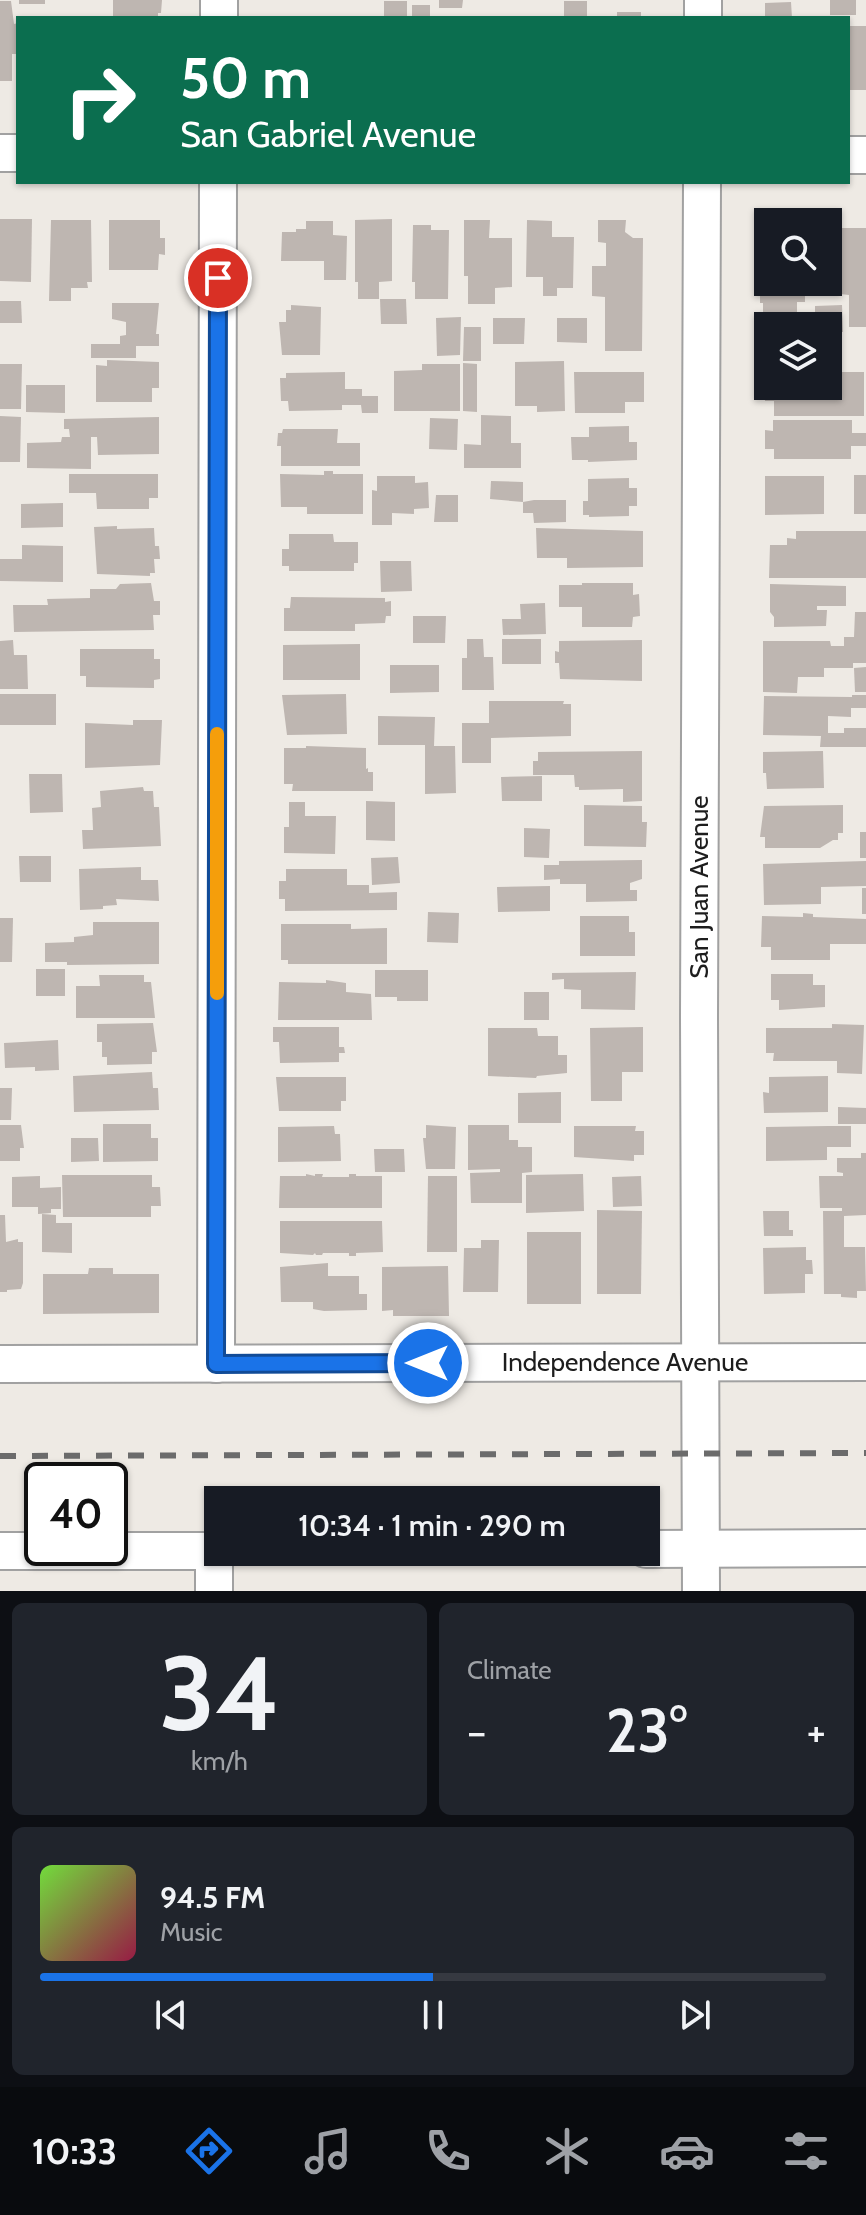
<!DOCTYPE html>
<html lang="en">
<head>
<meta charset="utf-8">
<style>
	:root { --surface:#171b24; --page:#20242c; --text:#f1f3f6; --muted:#9ea1a6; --line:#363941; --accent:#1a73e8 }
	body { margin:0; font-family:Cabin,sans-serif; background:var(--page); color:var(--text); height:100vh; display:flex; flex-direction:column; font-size:30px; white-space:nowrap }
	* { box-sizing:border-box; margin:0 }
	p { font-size:26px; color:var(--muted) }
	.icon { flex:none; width:44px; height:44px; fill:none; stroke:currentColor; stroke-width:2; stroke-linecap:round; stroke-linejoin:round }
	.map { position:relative; height:1591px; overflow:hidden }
	.sheet { display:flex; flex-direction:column; gap:12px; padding:12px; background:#0d0f14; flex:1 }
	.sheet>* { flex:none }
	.guide { position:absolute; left:16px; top:16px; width:834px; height:168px; border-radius:0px; box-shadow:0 2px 6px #0004; background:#0b6e4f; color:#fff; overflow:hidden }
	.controls { position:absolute; left:754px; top:208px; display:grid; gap:16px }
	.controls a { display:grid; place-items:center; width:88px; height:88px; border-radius:0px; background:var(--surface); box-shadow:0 2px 6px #0004; font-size:40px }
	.speed { position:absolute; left:24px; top:1462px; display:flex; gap:16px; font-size:40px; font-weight:700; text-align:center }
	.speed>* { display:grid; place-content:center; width:104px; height:104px; border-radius:50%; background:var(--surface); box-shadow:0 2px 6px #0004; line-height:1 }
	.speed .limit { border:4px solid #111; border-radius:12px; background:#fff; color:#111 }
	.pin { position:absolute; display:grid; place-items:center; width:68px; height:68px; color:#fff; margin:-34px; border:4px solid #fff; border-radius:50%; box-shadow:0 2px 8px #0007 }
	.me { position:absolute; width:88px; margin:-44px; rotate:270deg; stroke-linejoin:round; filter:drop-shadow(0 0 6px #0008) }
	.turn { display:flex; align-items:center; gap:28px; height:168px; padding:0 32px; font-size:36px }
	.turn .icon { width:104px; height:104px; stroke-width:2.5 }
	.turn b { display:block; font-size:56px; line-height:68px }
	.big { font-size:60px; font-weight:600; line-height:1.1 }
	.sheet .tile { flex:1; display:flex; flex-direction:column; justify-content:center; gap:12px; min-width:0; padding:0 28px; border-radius:12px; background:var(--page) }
	.sheet .dial { align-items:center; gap:0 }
	.dial b { font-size:104px; line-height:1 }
	.song { display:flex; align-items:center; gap:24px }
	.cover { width:96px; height:96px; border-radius:12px; background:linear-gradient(135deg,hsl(100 70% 55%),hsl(340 70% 35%)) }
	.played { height:8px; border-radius:4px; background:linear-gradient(90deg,var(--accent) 50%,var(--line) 50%) }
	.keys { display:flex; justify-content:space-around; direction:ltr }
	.heat { display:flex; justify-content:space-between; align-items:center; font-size:44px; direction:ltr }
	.sheet .tiles { flex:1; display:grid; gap:12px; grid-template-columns:1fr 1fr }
	.tile:last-child { grid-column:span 2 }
	.trip { position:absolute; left:204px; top:1486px; width:456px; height:80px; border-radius:0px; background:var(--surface); box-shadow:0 2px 6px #0004; font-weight:600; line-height:80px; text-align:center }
	.dock { display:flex; height:128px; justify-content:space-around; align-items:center; background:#090b0e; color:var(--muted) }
	.dock .icon { width:56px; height:56px }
	.dock .current { color:var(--accent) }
	.dock b { font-size:36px; color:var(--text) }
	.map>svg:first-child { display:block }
	.building { fill:#beb6b1 }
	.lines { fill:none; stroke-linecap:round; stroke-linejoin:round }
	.minor-casing { stroke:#a1a1a1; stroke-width:40 }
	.minor { stroke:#fff; stroke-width:36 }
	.rail { stroke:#6b6b6b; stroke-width:6; stroke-dasharray:16 16; stroke-linecap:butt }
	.route-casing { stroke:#114b97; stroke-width:20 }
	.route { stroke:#1a73e8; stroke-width:14 }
	.slow { stroke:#f59e0b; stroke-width:14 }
	.labels { text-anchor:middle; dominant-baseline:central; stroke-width:6; stroke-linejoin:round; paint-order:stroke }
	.street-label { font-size:26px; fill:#1d1d1d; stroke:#fff }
</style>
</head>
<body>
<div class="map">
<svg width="866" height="1591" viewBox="0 0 866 1591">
	<rect width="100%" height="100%" fill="#eeeae4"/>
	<g class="building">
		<rect x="19" y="0" width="26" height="4"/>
		<polygon points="113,0 162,0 161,13 158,13 158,18 113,18"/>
		<polygon points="439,0 463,0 462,8 439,8"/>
		<rect x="830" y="0" width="26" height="15"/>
		<polygon points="0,1 11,1 14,24 18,23 18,54 12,54 12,81 0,81"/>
		<rect x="384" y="1" width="23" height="17"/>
		<rect x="564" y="1" width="23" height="17"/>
		<polygon points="791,2 792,18 765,18 765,3"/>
		<rect x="412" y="5" width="18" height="13"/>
		<rect x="617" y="12" width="24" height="6"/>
		<rect x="848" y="26" width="18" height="64"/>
		<polygon points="0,219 32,219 31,282 0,281"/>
		<polygon points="392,219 392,281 379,282 379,299 358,299 358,282 355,282 355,220"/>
		<polygon points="51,220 91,220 92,282 87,282 88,288 71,288 71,301 49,301"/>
		<polygon points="109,220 160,220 160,238 165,238 165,255 159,254 158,270 109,270"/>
		<polygon points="464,220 490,220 489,238 512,238 512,287 495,288 495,304 468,304 468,276 464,276"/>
		<polygon points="527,220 552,221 552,237 574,237 573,288 557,288 557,296 543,296 543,277 526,277"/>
		<polygon points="598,220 626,220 625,232 633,238 643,238 642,351 605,351 605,297 592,296 592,266 606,266 606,243 598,242"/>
		<polygon points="306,221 333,221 333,235 347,236 346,280 324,280 324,261 281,261 282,232 296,232 296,229 306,229"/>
		<polygon points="413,225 431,225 431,230 449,230 448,299 415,299 415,282 412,282"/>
		<polygon points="764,227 768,227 768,282 805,282 805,302 797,302 797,326 768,326 768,330 763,329 763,303 760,303 760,281 763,281"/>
		<polygon points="828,228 866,228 866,327 849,327 849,295 840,294 840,261 828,261"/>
		<polygon points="380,299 406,299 407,324 381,324"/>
		<polygon points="0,301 21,301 22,323 0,323"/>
		<polygon points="112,303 159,303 156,334 159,334 159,346 136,346 136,358 91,358 91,344 120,344 120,336 126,335 126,322 112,319"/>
		<polygon points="291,305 321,307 320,355 282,355 279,322 286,322 286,310 291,310"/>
		<polygon points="842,305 843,332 828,332 828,326 815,326 815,306"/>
		<polygon points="461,317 460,355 437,356 436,318"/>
		<polygon points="493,318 525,318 524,344 493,344"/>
		<polygon points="557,318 587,318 587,343 557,342"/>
		<polygon points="464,327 481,327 481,361 463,361"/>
		<polygon points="107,360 159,362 159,388 152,388 152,402 96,402 96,365 107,366"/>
		<polygon points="564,361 565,411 537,412 537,406 515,406 515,362"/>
		<polygon points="463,363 477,364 477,412 463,411"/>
		<polygon points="0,364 22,364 21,409 0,409"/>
		<polygon points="422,364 460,364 460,411 394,411 394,371 422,370"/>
		<polygon points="345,372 345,389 362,389 362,396 378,396 378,413 362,413 361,405 342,405 342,410 289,411 288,401 281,401 280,378 286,378 286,373"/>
		<polygon points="574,372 644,372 644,402 625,402 625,413 575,413"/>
		<polygon points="828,372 864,372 864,416 774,416 774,401 765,401 764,382 768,382 768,386 828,386"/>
		<polygon points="26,385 65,385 65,413 26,412"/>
		<polygon points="481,415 511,416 511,443 521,443 521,468 464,468 464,444 481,445"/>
		<polygon points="0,416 21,417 20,462 0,462"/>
		<polygon points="159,417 159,454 98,455 97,437 91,437 91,469 27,468 27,443 61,442 62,437 70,437 69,429 64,429 64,419"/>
		<polygon points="430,418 458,419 457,450 429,449"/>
		<polygon points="773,420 852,420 852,433 866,433 866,446 851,446 851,459 774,459 774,449 765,449 765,430 773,431"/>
		<polygon points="629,426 629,442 637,442 637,460 588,462 588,460 572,460 571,437 589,437 589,427"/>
		<polygon points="283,429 338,429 337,443 360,443 360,466 281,466 281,446 277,446 278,433 282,433"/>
		<polygon points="324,471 333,471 333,474 363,474 363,514 307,514 307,507 281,507 280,474 324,475"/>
		<polygon points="69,474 158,474 158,498 149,498 149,509 97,509 96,493 69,493"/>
		<rect x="854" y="475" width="12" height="39"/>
		<polygon points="377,476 415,476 415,483 428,482 429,508 414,509 414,514 392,513 392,525 372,525 372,490 377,491"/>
		<polygon points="765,476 824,476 824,514 765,515"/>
		<polygon points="629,478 629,488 637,488 637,506 629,506 629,516 589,517 589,515 583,515 583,501 588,501 588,479"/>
		<polygon points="491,481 523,482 523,502 490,499"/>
		<polygon points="436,495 458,495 458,522 434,522"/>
		<polygon points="534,500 566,500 566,522 534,523 533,513 523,513 523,502"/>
		<polygon points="63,503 63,527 21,528 21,504"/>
		<polygon points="117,526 117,529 154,528 155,546 159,546 160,559 154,559 155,573 150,573 150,576 97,574 94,527"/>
		<polygon points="536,528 643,531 643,567 567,568 567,558 537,558"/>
		<polygon points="796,531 866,531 866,578 769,578 770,545 787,545 787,538 796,539"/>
		<polygon points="289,534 333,534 334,542 358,542 358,563 354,563 354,571 289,571 289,566 282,566 282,549 289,549"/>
		<polygon points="22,545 63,546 63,582 0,581 0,559 22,559"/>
		<polygon points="380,561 411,561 412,591 381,592"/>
		<polygon points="151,583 154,601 160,601 160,615 153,615 154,630 14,632 13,605 48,605 47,599 90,598 90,589 116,589 120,584"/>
		<polygon points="582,583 633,583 633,595 639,594 640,616 633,617 632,627 582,627 582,607 559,607 559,585 582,585"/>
		<polygon points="770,584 846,586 846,606 817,606 817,610 827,610 826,626 774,627 774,617 770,612"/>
		<polygon points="291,597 385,598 385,602 391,601 391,616 386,616 385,623 355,624 355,631 284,631 284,608 290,608"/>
		<polygon points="545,603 546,634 503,635 502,619 521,619 520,604"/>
		<polygon points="855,612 866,612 866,663 853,663 853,668 824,668 824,677 798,677 797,693 763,692 763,641 830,641 831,646 844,646 844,637 854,637"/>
		<polygon points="413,616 446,616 445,643 413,643"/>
		<polygon points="467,639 483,639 484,657 493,657 494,690 462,690 462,658 467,658"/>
		<rect x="502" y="639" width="39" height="25"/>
		<polygon points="13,640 14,655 27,655 28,689 0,689 0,641"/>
		<polygon points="642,640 642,681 560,679 559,663 555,663 555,651 559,652 559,641"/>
		<polygon points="360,644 360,680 283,680 283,645"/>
		<polygon points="80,649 154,649 154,659 160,659 160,679 154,680 154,688 86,687 86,676 80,676"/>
		<polygon points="390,665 439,665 439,692 390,693"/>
		<polygon points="866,667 866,692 855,692 854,668"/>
		<rect x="0" y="694" width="56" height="31"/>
		<polygon points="346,694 347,734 287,735 282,695"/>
		<polygon points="852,695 866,695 866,708 851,708 851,717 828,716 828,733 844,733 844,728 866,728 866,747 820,747 821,736 763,735 764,696 852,697"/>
		<polygon points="489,701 564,701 563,704 571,704 571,736 491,738 491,763 462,763 462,723 489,723"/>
		<polygon points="378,716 435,717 434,746 455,746 456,793 425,794 425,745 378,745"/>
		<polygon points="133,720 162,720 160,765 85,768 85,723 133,725"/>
		<polygon points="306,746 366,748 366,769 368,768 368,772 373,772 373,791 292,791 293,784 284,784 284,748 306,748"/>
		<polygon points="642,751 642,801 623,802 623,789 579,790 579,787 575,787 574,775 533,775 533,761 538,761 538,752"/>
		<polygon points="823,751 824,788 767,789 766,773 763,773 763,752"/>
		<polygon points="29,774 62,774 63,812 30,813"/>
		<polygon points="542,776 542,801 502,801 501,777"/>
		<polygon points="143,787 144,791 153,791 154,807 159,807 161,846 83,849 82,830 93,830 92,808 101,807 100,791"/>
		<polygon points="366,801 395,802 395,841 366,840"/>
		<polygon points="289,802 305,802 305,816 336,816 335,854 284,853 284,827 289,827"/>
		<polygon points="584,805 642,806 642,822 647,822 646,847 584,846"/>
		<polygon points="843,805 843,833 838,833 838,840 833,840 820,848 765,848 765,837 760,837 764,806"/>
		<polygon points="524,828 550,829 549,858 524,857"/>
		<rect x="860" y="832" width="6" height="26"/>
		<polygon points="19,856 51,856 51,882 20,882"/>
		<polygon points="398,857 400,883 372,885 371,858"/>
		<polygon points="642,860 642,879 630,883 630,890 637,890 637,901 586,902 586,884 560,884 560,879 544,880 544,865 559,865 559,861"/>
		<polygon points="866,861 866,886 821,887 821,904 764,905 763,864"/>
		<polygon points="141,867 141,880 158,880 159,901 116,899 117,905 103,906 103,909 80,910 79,869"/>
		<polygon points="286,869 347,869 347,885 369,885 369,893 397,892 397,910 285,911 285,899 279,899 279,881 286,881"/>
		<polygon points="550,886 550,911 498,912 497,887"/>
		<rect x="862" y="888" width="4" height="26"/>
		<polygon points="428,912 459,913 458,943 427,942"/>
		<polygon points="803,913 813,914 813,917 866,919 866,944 830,944 830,960 771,960 771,947 761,947 762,916 803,917"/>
		<polygon points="580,916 629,916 629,932 635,932 635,956 580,956"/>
		<polygon points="0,918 13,918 12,962 0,962"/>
		<polygon points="93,922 159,922 159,964 67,965 67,962 45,962 45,943 74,942 74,937 93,935"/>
		<polygon points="281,924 351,924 351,929 387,928 387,964 288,964 288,960 281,960"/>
		<rect x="36" y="969" width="29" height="27"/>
		<polygon points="375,970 428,970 428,1001 397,1001 397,997 375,997"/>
		<polygon points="636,972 635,1010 581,1009 581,990 564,989 564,979 552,980 552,973"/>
		<polygon points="771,974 813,974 813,985 825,985 825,1007 779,1010 779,1000 771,1000"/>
		<polygon points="99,975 144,975 144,982 151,982 155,1018 76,1018 76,986 100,986"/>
		<polygon points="326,980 346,983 346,992 371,994 372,1020 278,1020 279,982 326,983"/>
		<rect x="524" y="992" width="25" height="28"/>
		<polygon points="153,1023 157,1052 152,1052 152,1064 107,1065 107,1057 102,1057 102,1042 97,1042 97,1024"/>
		<polygon points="832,1024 864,1025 862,1074 837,1073 837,1061 773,1061 774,1053 766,1053 766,1028 832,1028"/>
		<polygon points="273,1027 339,1027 339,1047 344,1047 345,1053 339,1053 339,1062 280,1063 279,1042 273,1042"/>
		<polygon points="643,1027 643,1072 622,1072 622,1101 591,1101 590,1028"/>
		<polygon points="488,1028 537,1028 538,1036 558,1036 558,1055 567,1055 567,1073 537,1076 536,1078 488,1076"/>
		<polygon points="58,1040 59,1070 35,1071 35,1067 5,1068 4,1043"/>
		<polygon points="152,1072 153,1088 158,1088 159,1110 74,1112 73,1076"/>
		<polygon points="828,1076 828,1112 764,1113 763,1092 769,1093 769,1077"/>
		<polygon points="276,1077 346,1077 346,1101 341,1101 341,1111 279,1111"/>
		<polygon points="0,1088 12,1088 11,1120 0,1120"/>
		<polygon points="561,1092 561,1123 518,1123 518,1093"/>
		<polygon points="838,1107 866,1108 866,1124 838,1124"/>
		<polygon points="103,1124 151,1124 151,1138 158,1138 158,1161 103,1162"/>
		<polygon points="0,1125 21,1125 24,1148 20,1148 20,1161 0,1161"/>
		<polygon points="426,1125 456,1127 455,1169 426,1169 423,1138 426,1138"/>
		<polygon points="468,1125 509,1125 509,1140 518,1140 518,1147 532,1147 532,1172 522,1173 522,1203 471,1203 470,1173 500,1172 500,1169 468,1170"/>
		<polygon points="334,1126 335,1134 340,1134 341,1161 278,1162 278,1127"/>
		<polygon points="574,1126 636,1126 635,1131 644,1131 644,1155 634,1155 634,1161 574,1157"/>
		<polygon points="828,1126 851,1126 851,1147 827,1147 827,1160 766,1161 766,1127"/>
		<polygon points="71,1138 98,1138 99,1161 71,1162"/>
		<polygon points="374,1149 404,1149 405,1172 375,1172"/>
		<polygon points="861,1153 866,1153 866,1215 844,1216 844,1247 865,1247 866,1291 857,1291 857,1298 841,1297 841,1294 824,1294 823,1211 842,1211 842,1208 820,1208 819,1176 843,1176 843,1173 837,1172 837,1158 861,1158"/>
		<polygon points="306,1174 315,1176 315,1174 323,1174 322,1177 349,1177 349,1174 356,1174 356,1176 382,1176 382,1208 279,1208 280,1176 306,1176"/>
		<polygon points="583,1174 584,1211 526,1213 526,1175"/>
		<polygon points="62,1175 152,1175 152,1187 160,1187 161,1206 151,1206 151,1217 63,1217"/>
		<polygon points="40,1176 40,1188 61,1187 61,1209 51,1209 51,1213 38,1214 38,1207 12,1207 12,1177"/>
		<polygon points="428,1176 457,1176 457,1252 427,1252"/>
		<polygon points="641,1176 642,1206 613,1207 612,1177"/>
		<polygon points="597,1210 642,1211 641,1294 597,1294"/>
		<polygon points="763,1211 789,1211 789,1230 793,1230 793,1236 764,1236"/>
		<polygon points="42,1214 56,1215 56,1223 72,1223 72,1253 42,1252"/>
		<polygon points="0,1215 5,1215 6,1242 18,1239 18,1242 23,1242 23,1283 21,1289 7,1290 7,1292 0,1292"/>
		<polygon points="280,1221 382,1221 383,1252 356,1253 356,1256 349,1256 349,1253 323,1253 322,1255 316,1255 315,1253 313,1255 280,1253"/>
		<rect x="527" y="1232" width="54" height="72"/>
		<polygon points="481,1240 499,1240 498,1292 463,1292 464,1248 481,1248"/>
		<polygon points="806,1247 806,1260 812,1260 813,1274 805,1274 805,1293 764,1294 763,1248"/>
		<polygon points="328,1263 328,1276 359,1276 359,1294 367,1294 367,1310 324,1311 313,1309 313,1302 281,1302 280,1267"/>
		<polygon points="448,1266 449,1316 393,1316 393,1310 382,1311 382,1267"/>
		<polygon points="89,1268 113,1268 113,1274 159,1274 159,1313 43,1314 43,1274 88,1274"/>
	</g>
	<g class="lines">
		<g class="minor-casing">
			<g id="minor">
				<polyline points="219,18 219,0"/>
				<polyline points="703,18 703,0"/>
				<polyline points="0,153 18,153"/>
				<polyline points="848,155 866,155"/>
				<polyline points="0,1364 866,1362"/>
				<polyline points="216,1364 218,182"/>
				<polyline points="646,1549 866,1548"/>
				<polyline points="0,1551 218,1551"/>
				<polyline points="214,1591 214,1551"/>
				<polyline points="701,1591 699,1017 702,182"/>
			</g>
		</g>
		<use href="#minor" class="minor"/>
		<polyline class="rail" points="0,1456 866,1453"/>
	</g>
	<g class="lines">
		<g class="route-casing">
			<polyline id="route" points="218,278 216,1364 428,1363"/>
		</g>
		<use href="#route" class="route"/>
		<polyline class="slow" points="217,993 217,734"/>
	</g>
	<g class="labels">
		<g class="street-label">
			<text transform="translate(699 887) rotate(-90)">San Juan Avenue</text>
			<text x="625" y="1362">Independence Avenue</text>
		</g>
	</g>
</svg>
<div class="controls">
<a><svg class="icon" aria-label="search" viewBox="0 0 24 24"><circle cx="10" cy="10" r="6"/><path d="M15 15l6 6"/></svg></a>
<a><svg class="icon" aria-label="layers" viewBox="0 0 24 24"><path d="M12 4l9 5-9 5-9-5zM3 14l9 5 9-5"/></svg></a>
</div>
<div class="speed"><div class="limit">40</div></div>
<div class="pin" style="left:218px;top:278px;background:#d93025"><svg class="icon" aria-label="arrive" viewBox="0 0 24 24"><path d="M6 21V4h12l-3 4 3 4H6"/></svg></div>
<svg class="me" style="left:428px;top:1363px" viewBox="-20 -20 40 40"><circle r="17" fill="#1a73e8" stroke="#fff" stroke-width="3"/><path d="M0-11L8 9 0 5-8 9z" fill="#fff"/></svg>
<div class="trip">10:34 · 1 min · 290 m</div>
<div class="guide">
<div class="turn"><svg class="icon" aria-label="right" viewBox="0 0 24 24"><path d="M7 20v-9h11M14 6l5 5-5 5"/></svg><div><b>50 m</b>San Gabriel Avenue</div></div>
</div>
</div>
<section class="sheet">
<div class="tiles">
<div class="tile dial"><b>34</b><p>km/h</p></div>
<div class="tile"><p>Climate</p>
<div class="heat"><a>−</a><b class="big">23°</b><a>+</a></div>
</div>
<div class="tile">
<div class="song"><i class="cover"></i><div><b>94.5 FM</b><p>Music</p></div></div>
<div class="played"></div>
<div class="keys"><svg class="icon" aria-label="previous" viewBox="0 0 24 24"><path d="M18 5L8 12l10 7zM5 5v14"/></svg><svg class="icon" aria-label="pause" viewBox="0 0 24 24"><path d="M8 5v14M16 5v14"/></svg><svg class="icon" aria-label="next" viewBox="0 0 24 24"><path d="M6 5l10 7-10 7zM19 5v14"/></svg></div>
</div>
</div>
</section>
<nav class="dock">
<b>10:33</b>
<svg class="icon current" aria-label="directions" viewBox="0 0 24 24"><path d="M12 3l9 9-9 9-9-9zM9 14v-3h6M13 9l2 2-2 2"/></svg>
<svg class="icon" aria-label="music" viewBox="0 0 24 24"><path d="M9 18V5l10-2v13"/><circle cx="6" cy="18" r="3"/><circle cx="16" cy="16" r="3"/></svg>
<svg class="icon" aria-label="phone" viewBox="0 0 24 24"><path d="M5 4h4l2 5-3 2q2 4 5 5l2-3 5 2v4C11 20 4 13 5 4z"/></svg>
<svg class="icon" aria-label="climate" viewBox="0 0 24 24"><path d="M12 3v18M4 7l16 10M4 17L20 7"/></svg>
<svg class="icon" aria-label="car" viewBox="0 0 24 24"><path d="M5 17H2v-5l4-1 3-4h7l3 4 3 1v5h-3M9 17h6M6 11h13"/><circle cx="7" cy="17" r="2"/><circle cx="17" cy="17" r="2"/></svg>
<svg class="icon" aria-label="filters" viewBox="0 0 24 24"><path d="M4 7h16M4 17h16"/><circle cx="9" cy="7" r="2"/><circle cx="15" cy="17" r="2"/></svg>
</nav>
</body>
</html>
